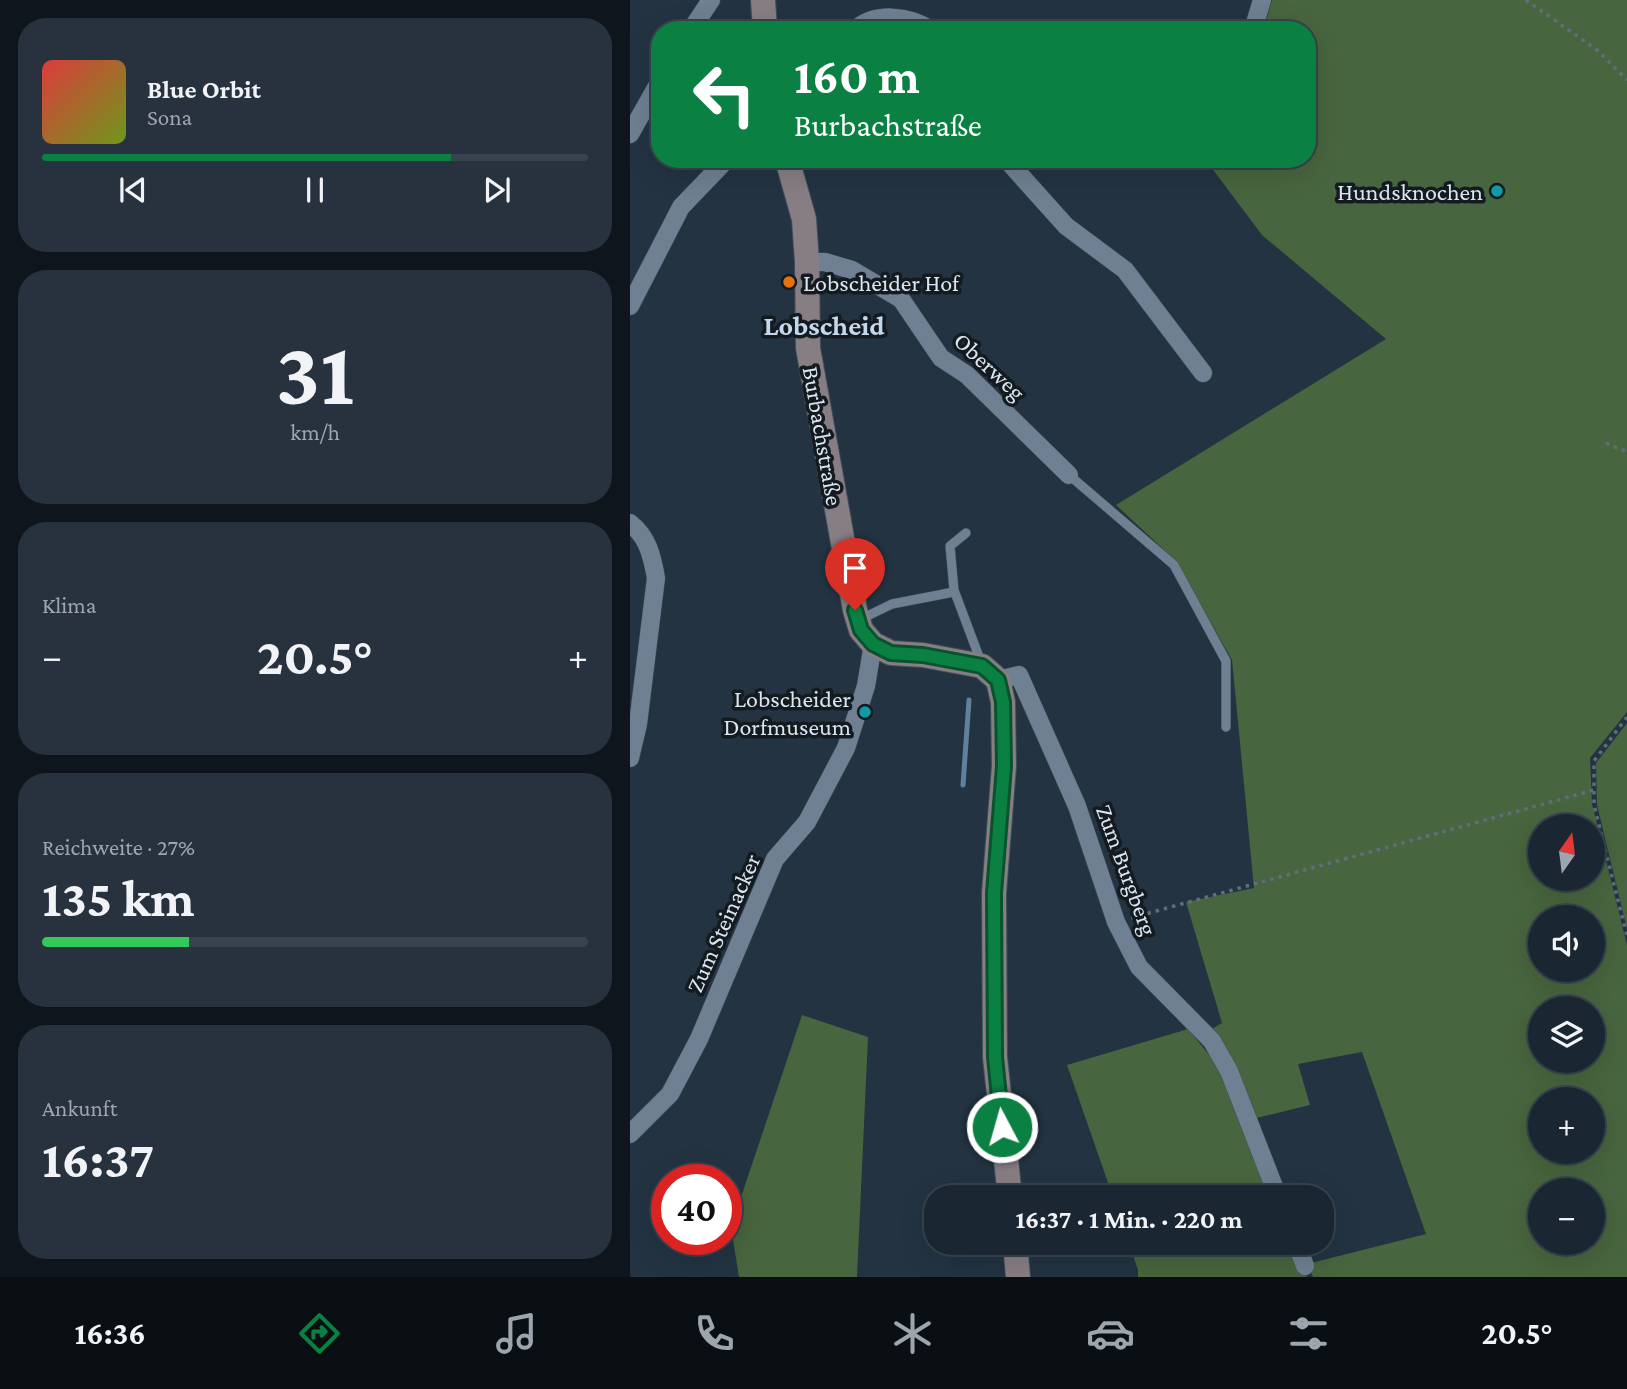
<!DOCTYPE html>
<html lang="de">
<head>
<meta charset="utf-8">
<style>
	:root { --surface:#1a2632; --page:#27323e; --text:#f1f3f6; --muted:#9fa5ac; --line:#38434d; --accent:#0b8043 }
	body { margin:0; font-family:"Crimson Pro",serif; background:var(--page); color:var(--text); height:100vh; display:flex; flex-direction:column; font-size:26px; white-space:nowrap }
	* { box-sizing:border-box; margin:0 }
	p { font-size:23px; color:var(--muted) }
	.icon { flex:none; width:38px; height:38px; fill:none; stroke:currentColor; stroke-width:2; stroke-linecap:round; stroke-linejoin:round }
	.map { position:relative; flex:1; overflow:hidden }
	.sheet { display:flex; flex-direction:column; gap:18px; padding:18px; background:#0e151c; width:630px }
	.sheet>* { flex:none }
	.top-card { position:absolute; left:21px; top:21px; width:665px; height:147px; border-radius:28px; box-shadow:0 7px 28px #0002,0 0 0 2px var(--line); background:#0b8043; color:#fff; overflow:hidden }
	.needle { width:46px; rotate:14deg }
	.fabs { position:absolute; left:898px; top:814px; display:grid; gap:14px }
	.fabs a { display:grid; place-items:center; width:77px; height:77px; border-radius:50%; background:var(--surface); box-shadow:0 7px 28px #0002,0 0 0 2px var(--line); font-size:35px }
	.speed { position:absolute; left:21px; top:1164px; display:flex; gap:14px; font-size:35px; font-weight:700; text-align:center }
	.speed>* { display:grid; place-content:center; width:91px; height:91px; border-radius:50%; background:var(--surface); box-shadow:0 7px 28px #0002,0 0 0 2px var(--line); line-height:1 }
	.speed .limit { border:10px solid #d22; background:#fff; color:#111 }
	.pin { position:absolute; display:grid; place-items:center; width:60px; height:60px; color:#fff; margin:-72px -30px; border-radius:50% 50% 50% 0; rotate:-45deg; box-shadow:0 0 7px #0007 }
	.pin .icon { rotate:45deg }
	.me { position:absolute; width:77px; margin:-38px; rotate:354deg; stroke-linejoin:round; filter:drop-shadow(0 0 5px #0008) }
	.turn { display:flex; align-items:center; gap:24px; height:147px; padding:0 28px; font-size:32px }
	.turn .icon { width:91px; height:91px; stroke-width:2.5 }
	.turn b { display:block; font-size:49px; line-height:60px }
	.big { font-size:52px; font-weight:700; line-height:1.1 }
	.sheet .card { flex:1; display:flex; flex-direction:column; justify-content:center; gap:10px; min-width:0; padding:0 24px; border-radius:28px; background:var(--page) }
	.sheet .dial { align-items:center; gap:0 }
	.dial b { font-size:91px; line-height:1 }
	.song { display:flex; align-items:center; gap:21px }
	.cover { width:84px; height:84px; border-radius:10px; background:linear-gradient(135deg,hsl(0 70% 55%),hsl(80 70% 35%)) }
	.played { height:7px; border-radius:4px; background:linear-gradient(90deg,var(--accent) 75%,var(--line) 75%) }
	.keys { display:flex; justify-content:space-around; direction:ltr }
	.heat { display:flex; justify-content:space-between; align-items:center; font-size:38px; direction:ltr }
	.charge { height:10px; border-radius:5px; background:linear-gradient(90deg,#34c759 27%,var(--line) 0) }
	.trip { position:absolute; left:294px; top:1185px; width:410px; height:70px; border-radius:28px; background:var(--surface); box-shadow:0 7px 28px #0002,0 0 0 2px var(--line); font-weight:700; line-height:70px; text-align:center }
	.tab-bar { display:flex; height:112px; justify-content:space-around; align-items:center; background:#0a0f14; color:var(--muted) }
	.tab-bar .icon { width:49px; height:49px }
	.tab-bar .selected { color:var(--accent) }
	.tab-bar b { font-size:32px; color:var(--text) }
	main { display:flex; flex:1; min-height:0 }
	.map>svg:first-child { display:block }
	.green { fill:#47653e; fill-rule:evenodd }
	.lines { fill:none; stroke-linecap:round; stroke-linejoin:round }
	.stream { stroke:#5e819c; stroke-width:5 }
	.lane-casing { stroke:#414f5c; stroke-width:10 }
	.street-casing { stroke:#414f5c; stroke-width:19 }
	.secondary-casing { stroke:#414f5c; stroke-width:26 }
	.path { stroke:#606e7b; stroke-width:3.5; stroke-dasharray:3.5 5; stroke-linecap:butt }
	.lane { stroke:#6e8091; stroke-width:9 }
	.street { stroke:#6e8091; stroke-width:18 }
	.secondary { stroke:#877e84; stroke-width:24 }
	.route-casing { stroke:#07532c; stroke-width:18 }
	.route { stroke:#0b8043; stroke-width:12 }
	.culture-dot { fill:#0f9aa8; stroke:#131a20; stroke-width:2.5 }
	.food-dot { fill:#e8710a; stroke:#131a20; stroke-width:2.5 }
	.labels { text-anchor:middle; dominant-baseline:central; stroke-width:7; stroke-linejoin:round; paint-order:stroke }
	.poi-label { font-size:24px; fill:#dbe5ef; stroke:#131a20; text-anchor:end }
	.street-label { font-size:24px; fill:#dbe5ef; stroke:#131a20 }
	.quarter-label { font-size:28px; font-weight:bold; fill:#c4d8eb; stroke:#131a20 }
</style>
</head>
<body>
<main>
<section class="sheet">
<div class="card">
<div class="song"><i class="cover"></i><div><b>Blue Orbit</b><p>Sona</p></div></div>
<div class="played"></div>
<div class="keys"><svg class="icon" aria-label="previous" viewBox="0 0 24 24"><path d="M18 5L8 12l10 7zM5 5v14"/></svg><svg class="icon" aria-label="pause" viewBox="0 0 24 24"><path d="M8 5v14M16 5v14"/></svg><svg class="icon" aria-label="next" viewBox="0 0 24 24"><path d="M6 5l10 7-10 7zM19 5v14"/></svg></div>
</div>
<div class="card dial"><b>31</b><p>km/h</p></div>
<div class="card"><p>Klima</p>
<div class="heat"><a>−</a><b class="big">20.5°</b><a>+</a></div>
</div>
<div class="card"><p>Reichweite · 27%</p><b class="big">135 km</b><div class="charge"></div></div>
<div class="card"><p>Ankunft</p><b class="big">16:37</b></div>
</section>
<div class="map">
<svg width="997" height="1277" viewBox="0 0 997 1277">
	<rect width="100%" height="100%" fill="#233342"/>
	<g class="green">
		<path d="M 642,0 L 997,0 L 997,712 L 960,758 L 962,804 L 997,945 L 997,1277 L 683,1277 L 677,1264 L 796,1234 L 732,1052 L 668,1064 L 680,1105 L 622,1119 L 580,1030 L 592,1023 L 556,902 L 624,888 L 602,660 L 546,561 L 486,505 L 756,339 L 632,235 L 575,159 L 677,159 L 677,30 L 633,30 ZM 910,826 L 962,826 L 962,878 L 910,878 ZM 910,917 L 962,917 L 962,970 L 910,970 ZM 910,1008 L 962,1008 L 962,1060 L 910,1060 ZM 910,1099 L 962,1099 L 962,1152 L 910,1152 ZM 910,1190 L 962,1190 L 962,1242 L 910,1242 Z"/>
		<polygon points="997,723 997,929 967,805 966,763"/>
		<polygon points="172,1015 238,1037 227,1277 109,1277 101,1227"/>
		<polygon points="558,1029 594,1073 644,1197 483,1197 437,1065"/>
		<polygon points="499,1243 663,1243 677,1277 508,1277 508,1270"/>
	</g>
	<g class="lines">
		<polyline class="stream" points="333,785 339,700"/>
		<g class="lane-casing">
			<g id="lane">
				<polyline points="439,475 544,565 596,661 596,727"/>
				<polyline points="336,533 320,546 324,590 351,662"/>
				<polyline points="229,620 262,604 324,592"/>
			</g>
		</g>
		<g class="street-casing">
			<g id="street">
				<polyline points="61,30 81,0"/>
				<path d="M 225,30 C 245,11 280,16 301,30"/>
				<polyline points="623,30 632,0"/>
				<polyline points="0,134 30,81"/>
				<polyline points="376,159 436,226 495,270 573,373"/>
				<polyline points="177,262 195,262 222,270 271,299 311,358 337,375 439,475"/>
				<polyline points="0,306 51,207 97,159"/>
				<path d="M 0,523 C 18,537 22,556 26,578 L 8,724 L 0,758"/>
				<polyline points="368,680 389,675 447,806 486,922 509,967 582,1041 599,1071 648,1197"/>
				<polyline points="0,1134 40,1094 69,1039 145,859 177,822 216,748 236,686 243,644"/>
				<polyline points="666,1242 675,1266"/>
			</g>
		</g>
		<g class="secondary-casing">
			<g id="secondary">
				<polyline points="133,0 135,30"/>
				<polyline points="157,159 174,219 177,262 178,348 225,610 231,630 243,644 261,653 293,655 352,666 368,680 373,702 374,766 364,893 365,1057 380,1197"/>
				<polyline points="385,1242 388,1277"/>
			</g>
		</g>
		<g class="path">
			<polyline points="896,0 967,50 997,80"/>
			<polyline points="976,443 997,452"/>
			<polyline points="997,717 964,761 964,805 997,936"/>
			<polyline points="501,918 964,790"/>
		</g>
		<use href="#lane" class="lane"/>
		<use href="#street" class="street"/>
		<use href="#secondary" class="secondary"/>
	</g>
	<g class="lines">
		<g class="route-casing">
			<polyline id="route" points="225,610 231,630 243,644 261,653 293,655 352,666 368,680 373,702 374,766 364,893 365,1057 372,1127"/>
		</g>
		<use href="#route" class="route"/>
	</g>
	<g class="culture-dot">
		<circle cx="867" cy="191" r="7"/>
		<circle cx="235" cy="712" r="7"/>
	</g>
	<circle class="food-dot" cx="159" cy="282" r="7"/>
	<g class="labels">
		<g class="poi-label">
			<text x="853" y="191">Hundsknochen</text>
			<text x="173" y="282" text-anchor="start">Lobscheider Hof</text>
			<text x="221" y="698">Lobscheider<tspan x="221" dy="28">Dorfmuseum</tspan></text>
		</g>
		<g class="street-label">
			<text transform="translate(360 366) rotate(43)">Oberweg</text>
			<text transform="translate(193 436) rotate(80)">Burbachstraße</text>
			<text transform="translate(497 870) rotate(70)">Zum Burgberg</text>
			<text transform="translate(93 923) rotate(-66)">Zum Steinacker</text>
		</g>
		<g class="quarter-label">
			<text x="194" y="325">Lobscheid</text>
		</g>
	</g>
</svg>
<div class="fabs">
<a><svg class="needle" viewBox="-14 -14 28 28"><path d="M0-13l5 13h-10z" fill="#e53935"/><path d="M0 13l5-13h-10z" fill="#9fa5ac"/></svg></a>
<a><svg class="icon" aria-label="sound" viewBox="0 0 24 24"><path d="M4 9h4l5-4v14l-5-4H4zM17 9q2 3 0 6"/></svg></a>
<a><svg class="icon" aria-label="layers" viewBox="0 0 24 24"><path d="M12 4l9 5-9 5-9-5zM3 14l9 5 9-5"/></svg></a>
<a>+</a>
<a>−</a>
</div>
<div class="speed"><div class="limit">40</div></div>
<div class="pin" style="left:225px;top:610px;background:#d93025"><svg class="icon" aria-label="arrive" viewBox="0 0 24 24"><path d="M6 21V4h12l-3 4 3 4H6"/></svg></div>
<svg class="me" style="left:372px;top:1127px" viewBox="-20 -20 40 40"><circle r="17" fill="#0b8043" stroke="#fff" stroke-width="3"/><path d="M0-11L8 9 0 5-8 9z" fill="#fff"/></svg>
<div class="trip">16:37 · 1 Min. · 220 m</div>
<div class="top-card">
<div class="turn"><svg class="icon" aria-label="left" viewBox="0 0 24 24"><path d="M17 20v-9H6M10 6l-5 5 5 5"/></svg><div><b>160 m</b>Burbachstraße</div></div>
</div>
</div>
</main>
<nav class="tab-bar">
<b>16:36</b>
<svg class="icon selected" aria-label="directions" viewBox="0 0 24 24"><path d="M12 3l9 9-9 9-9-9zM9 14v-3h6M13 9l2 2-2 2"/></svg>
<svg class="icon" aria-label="music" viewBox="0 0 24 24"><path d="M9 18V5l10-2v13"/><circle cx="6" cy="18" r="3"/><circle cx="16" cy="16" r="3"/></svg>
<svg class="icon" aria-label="phone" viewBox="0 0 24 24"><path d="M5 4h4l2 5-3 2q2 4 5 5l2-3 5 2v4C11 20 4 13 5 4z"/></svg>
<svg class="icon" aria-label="climate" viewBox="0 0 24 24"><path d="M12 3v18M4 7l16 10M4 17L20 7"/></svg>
<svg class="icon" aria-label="car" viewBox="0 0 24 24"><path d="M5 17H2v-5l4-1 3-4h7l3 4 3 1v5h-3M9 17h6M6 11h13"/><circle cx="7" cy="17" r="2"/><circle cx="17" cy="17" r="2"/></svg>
<svg class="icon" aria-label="filters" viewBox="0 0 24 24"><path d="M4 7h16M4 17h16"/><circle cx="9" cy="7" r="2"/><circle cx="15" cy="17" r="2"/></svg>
<b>20.5°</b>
</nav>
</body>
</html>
